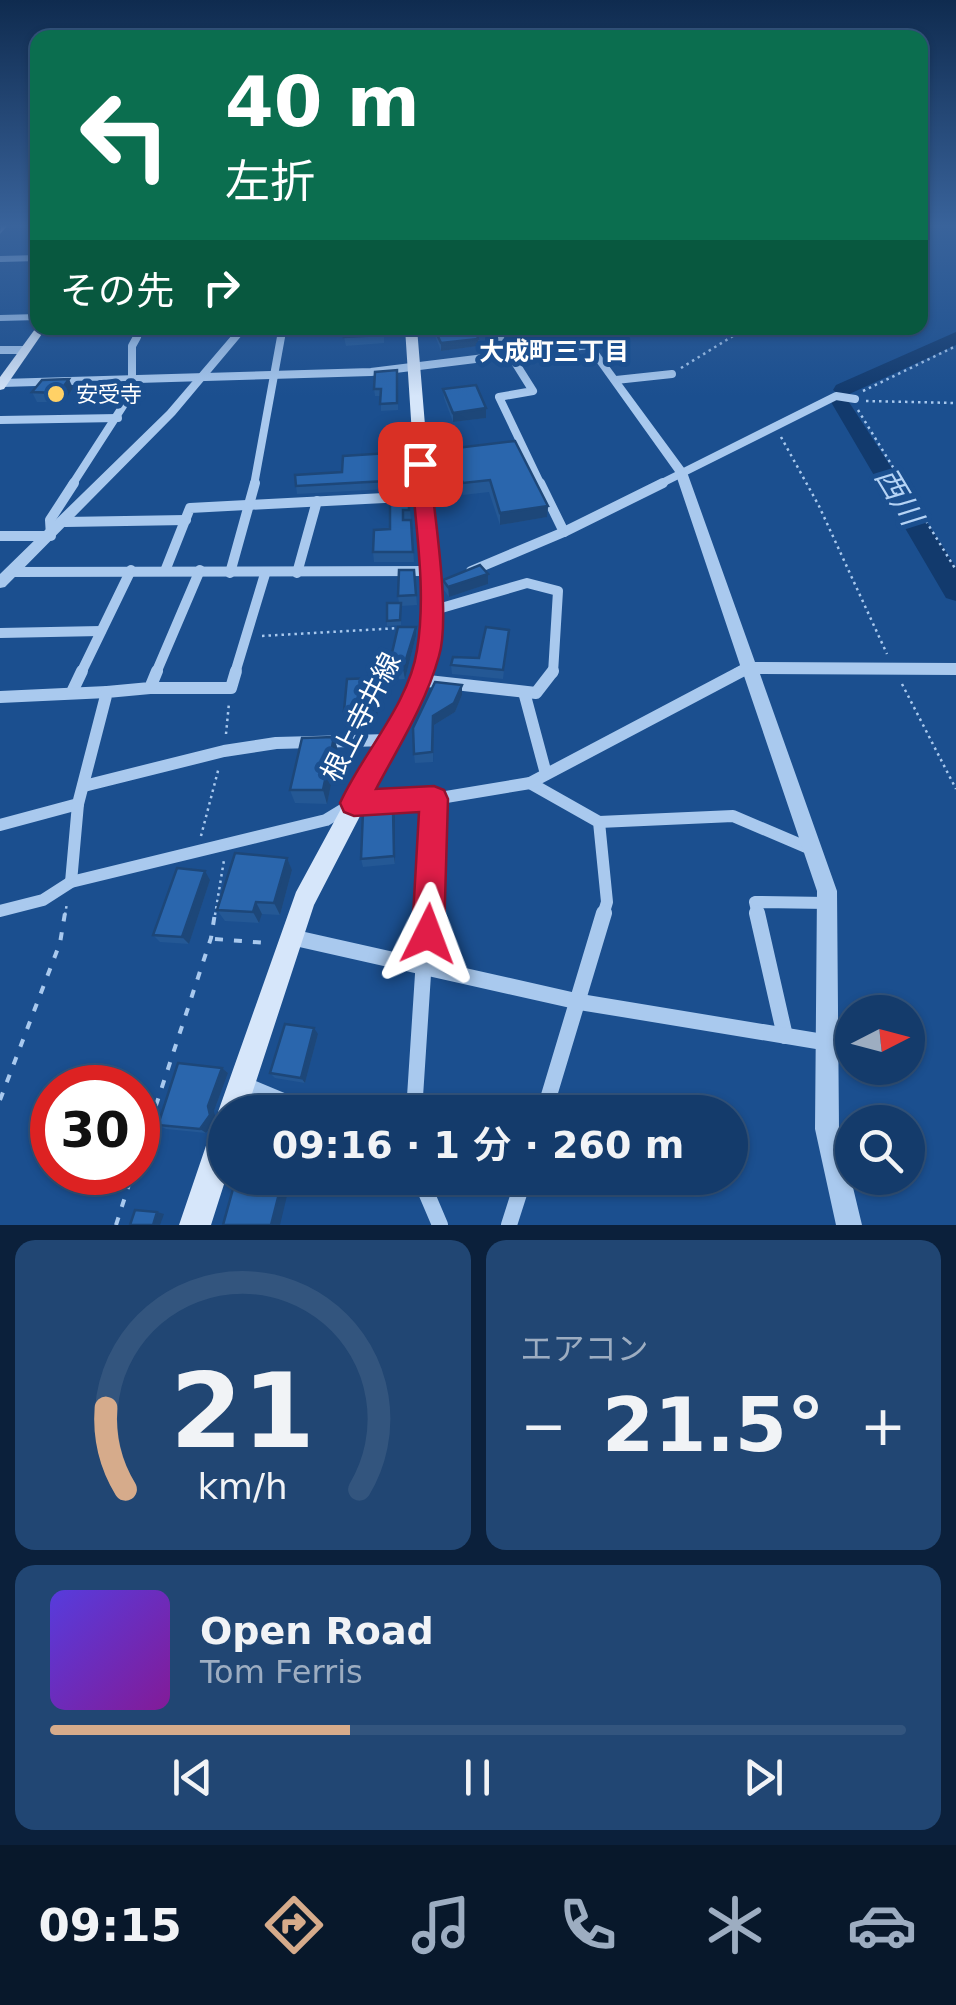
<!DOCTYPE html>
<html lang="ja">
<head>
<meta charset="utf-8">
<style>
	:root { --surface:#143b6b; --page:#214673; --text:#f1f3f6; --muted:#9dadc1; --line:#33557e; --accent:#d6ab8b }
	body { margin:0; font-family:"DejaVu Sans","Noto Sans JP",sans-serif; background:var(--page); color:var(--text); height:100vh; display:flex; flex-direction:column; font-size:38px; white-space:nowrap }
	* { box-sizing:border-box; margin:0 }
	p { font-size:32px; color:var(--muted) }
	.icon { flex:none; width:55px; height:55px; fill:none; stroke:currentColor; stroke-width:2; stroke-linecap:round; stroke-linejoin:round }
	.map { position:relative; height:1225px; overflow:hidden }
	.details { display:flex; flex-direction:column; gap:15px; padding:15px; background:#0b203b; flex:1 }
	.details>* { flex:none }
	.hud { position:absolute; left:30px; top:30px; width:898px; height:305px; border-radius:20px; box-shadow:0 2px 8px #0004,0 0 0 2px var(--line); background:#0b6e4f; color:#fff; overflow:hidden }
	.needle { width:65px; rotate:84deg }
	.fabs { position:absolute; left:835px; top:995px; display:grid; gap:20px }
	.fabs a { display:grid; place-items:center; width:90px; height:90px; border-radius:50%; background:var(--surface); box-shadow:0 2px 8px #0004,0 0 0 2px var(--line); font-size:50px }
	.speed { position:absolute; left:30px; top:1065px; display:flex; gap:20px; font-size:50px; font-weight:700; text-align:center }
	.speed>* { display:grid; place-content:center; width:130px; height:130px; border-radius:50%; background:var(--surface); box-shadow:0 2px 8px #0004,0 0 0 2px var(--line); line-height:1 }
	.speed .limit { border:15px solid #d22; background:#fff; color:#111 }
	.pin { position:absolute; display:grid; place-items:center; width:85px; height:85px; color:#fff; margin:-42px; border-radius:20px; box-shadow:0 5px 15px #0006 }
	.me { position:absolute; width:110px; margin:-55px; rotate:3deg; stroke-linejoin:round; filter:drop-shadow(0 0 8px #0008) }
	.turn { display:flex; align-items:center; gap:35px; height:210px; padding:0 30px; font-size:45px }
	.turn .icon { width:130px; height:130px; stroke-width:2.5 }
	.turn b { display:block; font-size:70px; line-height:85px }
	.then { display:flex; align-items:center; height:95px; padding:0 30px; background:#0003; gap:20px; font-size:38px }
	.big { font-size:75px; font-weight:600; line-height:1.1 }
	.details .widget { flex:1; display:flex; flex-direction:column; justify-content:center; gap:15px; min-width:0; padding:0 35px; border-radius:20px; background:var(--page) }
	.details .dial { align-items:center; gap:0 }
	.dial svg { height:260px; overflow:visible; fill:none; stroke:var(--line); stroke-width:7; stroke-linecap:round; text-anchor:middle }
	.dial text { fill:var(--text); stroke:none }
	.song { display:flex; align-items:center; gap:30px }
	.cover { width:120px; height:120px; border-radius:15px; background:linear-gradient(135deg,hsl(250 70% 55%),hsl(290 70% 35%)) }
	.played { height:10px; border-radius:5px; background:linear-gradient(90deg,var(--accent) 35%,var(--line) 35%) }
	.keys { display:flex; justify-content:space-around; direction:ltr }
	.heat { display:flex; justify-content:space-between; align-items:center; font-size:55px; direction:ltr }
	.details .tiles { flex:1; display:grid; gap:15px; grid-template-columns:1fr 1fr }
	.widget:last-child { grid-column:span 2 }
	.trip { position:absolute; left:208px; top:1095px; width:540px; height:100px; border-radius:50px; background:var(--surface); box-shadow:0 2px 8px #0004,0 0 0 2px var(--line); font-weight:600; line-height:100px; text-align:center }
	.tabs { display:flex; height:160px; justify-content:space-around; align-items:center; background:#08182b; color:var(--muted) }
	.tabs .icon { width:70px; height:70px }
	.tabs .active { color:var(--accent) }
	.tabs b { font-size:45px; color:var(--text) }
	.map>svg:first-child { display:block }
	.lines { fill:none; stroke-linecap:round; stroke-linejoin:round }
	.river { fill:#123a6d; fill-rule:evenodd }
	.path-far1 { stroke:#a9c9ee; stroke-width:2.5; stroke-dasharray:2.5 4; stroke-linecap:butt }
	.path { stroke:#a9c9ee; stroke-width:4; stroke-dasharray:8 11; stroke-linecap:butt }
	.minor-far4 { stroke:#a9c9ee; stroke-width:6 }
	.minor-far3 { stroke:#a9c9ee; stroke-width:8 }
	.minor-far2 { stroke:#a9c9ee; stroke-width:10 }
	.minor-far1 { stroke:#a9c9ee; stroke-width:12 }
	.minor { stroke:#a9c9ee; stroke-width:16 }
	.tertiary { fill:#a9c9ee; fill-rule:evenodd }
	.secondary { fill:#d6e6fa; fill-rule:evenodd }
	.wall { fill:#245895 }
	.shaded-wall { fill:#1d4779 }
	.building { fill:#2a66ad; stroke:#1d4779; stroke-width:2.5 }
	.route { fill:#e11d48; stroke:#92132f; stroke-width:2.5 }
	.poi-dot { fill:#ffd166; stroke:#1b4f8f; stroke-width:4 }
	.labels { text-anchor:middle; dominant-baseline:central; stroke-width:10; stroke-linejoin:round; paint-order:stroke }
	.far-poi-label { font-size:22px; fill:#fff; stroke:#1b4f8f; text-anchor:start }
	.far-neighbourhood-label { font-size:25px; font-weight:bold; fill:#fff; stroke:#1b4f8f }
	.street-label { font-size:28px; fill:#fff; stroke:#1b4f8f }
	.water-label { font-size:30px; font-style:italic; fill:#b5d3f5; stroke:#1b4f8f }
</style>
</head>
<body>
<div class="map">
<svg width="956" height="1225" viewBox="0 0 956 1225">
	<rect width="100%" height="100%" fill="#1b4f8f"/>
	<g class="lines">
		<polygon class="river" points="956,332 956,345 845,396 956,567 956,601 946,598 831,402 841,396 833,390 836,385"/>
		<g class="path-far1">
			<polyline points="681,368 746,328"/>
			<polyline points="863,391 956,346"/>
			<polyline points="866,401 956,403"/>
			<polyline points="858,410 956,570"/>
			<polyline points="781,437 819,506 887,654"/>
			<polyline points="262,636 399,628"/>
			<polyline points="902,684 956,789"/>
			<polyline points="226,734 229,703"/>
			<polyline points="201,836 219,767"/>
			<polyline points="65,915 67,903"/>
			<polyline points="215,915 224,860"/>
		</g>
		<g class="path">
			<polyline points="215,939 266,943"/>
			<polyline points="0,1100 60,943 65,913"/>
			<polyline points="138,1160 211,938 215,913"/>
			<polyline points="116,1225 133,1172"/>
		</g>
		<g class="minor-far4">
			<polyline points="0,259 38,258"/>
			<polyline points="0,318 38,317"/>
			<polyline points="494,328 501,339"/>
			<polyline points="136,339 142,328"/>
			<polyline points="281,339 283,328"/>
		</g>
		<g class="minor-far3">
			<polyline points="499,337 533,391 499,397 541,485"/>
			<polyline points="0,350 25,350"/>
			<polyline points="616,380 672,374"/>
			<polyline points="2,383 371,372 589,345"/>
			<polyline points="0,420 118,418"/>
			<polyline points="72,485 132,392 132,346 137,337"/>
			<polyline points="254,485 281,337"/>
			<polyline points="658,485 836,396 855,399"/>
		</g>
		<g class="minor-far2">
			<polyline points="540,483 564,532"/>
			<polyline points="65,522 186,520"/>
			<polyline points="0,536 51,536 50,520 74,483"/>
			<polyline points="165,571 190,508 423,496"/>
			<polyline points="471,571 564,532 663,483"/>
			<polyline points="13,572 429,571"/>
			<polyline points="230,573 255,483"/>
			<polyline points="297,573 317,501"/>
			<polyline points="431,611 527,583 558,591 553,673"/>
			<polyline points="0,633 101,631"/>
			<polyline points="81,673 131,570"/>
			<polyline points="156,673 200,570"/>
			<polyline points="235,673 265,574"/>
			<polyline points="737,673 747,668"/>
		</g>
		<g class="minor-far1">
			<polyline points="419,680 536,693 553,671"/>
			<polyline points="150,688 231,688 236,671"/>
			<polyline points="72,692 82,671"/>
			<polyline points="524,692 546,774"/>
			<polyline points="0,697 107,692"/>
			<polyline points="530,783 599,822 607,902 603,915"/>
			<polyline points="84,786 224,751 276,743 388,740"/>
			<polyline points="599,822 733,816 813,850"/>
			<polyline points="0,825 78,804"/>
			<polyline points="71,882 78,804 107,692 150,688 157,671"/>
			<polyline points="0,911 43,900 71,882 326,820 354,803 434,799 530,783 742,671"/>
			<polyline points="427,915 434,799"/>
			<polyline points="758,915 755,902 827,903"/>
		</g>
		<g class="minor">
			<polyline points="757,913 785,1036"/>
			<polyline points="291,937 580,1002 829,1043"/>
			<polyline points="242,1084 309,1112"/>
			<polyline points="414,1112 427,913"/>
			<polyline points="544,1112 604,913"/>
			<polyline points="420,1178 440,1225"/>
			<polyline points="509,1225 524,1178"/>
		</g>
		<g class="tertiary">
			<polygon points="1,224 9,224 0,234"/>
			<polygon points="238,328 248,328 175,415 5,587 0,588 0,574 167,411"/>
			<polygon points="572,328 581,328 687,472 755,662 956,663 956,675 760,674 837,891 839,1129 862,1225 836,1225 815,1129 817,891 743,673 739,668 740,665 675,472"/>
		</g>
		<g class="secondary">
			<polygon points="38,325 46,328 4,389 0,390 0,377"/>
			<polygon points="405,328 417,328 437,571 438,652 419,702 314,905 246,1112 225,1112 226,1178 211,1225 179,1225 210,1134 215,1124 221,1121 218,1112 296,892 400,700 420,652 421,571"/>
		</g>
	</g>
	<g class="wall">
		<polygon points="384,328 384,343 346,346 344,337"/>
		<polygon points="432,328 475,328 478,346 441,351"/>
		<polygon points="398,376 398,410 381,411 381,396 375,396 374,389"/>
		<polygon points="73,388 64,402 37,402 32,392"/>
		<polygon points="443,389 486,418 453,422 444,398"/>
		<polygon points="448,449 548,506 547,517 500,525 489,492 463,495 449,461"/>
		<polygon points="403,462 405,488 297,494 296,486 342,472 390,463"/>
		<polygon points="409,496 414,562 374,562 373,552 390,529"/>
		<polygon points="414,570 417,605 401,606 401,625 387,626 387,621 399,603 398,596"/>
		<polygon points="443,580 488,584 449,597 444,590"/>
		<polygon points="416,636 405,679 389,680 388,670"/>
		<polygon points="508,639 503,679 452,674 451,665 479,658"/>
		<polygon points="378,678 380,688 377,720 346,720 344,711"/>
		<polygon points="462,685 462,695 455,712 434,725 433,762 415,763 414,754"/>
		<polygon points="334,737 338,751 327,804 295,803 290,790"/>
		<polygon points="393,808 395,864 363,867 361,859"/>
		<polygon points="287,858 292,870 280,915 262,914 259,923 225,921 217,910"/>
		<polygon points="210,880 189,944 160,942 153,935"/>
		<polygon points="318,1034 305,1083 275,1078 270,1073"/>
		<polygon points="222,1068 228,1073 214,1111 216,1119 206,1133 166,1129 158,1125"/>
	</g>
	<g class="shaded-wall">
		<polygon points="478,339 478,346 441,351 441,343"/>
		<polygon points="69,379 73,388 64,402 59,393"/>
		<polygon points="486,408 486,418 453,422 453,413"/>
		<polygon points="548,506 547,517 500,525 500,513"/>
		<polygon points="488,574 488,584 449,597 448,587"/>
		<polygon points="416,627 416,636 405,679 403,669"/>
		<polygon points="378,678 380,688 377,720 375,710"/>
		<polygon points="462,685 462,695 455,712 434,725 433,762 433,716"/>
		<polygon points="334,737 338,751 327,804 323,790"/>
		<polygon points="393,808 395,817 395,864 394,856"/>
		<polygon points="287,858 292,870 280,915 274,903"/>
		<polygon points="205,871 210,880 189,944 182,937"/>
		<polygon points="256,902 262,914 259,923 253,912"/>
		<polygon points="314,1028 318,1034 305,1083 301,1078"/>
		<polygon points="222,1068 228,1073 214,1111 216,1119 206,1133 200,1129"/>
		<polygon points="283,1178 291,1179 280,1225 271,1225"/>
		<polygon points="157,1212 164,1214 160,1225 153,1225"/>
	</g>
	<g class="building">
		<polygon points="345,328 383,328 383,335 344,337"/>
		<polygon points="434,328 475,328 478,339 441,343"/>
		<polygon points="397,370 397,403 380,404 381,389 374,389 375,372"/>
		<polygon points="69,379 59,393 32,392 42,380"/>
		<polygon points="476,385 486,408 453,413 443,389"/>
		<polygon points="515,441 548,506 500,513 490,480 463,483 448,449"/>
		<polygon points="389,453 389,463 403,462 404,480 296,486 295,475 342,472 343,456"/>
		<polygon points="390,496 409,496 409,510 403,510 403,520 411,520 413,552 373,552 374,530 390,529"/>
		<polygon points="480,565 488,574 448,587 443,580"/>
		<polygon points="399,570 414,570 416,595 398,596"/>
		<polygon points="387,603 401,603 400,620 387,621"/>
		<polygon points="398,627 416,627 403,669 388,670"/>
		<polygon points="486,627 509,630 503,670 451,665 453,657 479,658"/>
		<polygon points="378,678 375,710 344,711 347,679"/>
		<polygon points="435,682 462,685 454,703 433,716 432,752 414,754 413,728"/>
		<polygon points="334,737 323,790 290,790 302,738"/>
		<polygon points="393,808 394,856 361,859 363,812"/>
		<polygon points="235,853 287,858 274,903 256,902 253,912 217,910"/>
		<polygon points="177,868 205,871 182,937 153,935"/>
		<polygon points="285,1024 314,1028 301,1078 270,1073"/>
		<polygon points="178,1063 222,1068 208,1106 210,1115 200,1129 158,1125"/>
		<polygon points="236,1178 283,1178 271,1225 223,1225"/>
		<polygon points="135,1210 157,1212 153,1225 130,1225"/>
	</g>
	<linearGradient id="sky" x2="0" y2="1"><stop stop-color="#0f2b4f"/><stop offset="0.57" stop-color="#39639b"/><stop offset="1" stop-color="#39639b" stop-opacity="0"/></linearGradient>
	<rect width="956" height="396" fill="url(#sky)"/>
	<path class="route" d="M 420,458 L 429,464 C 434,509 451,617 439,656 C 426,703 399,746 376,789 L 434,786 L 444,790 L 448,799 L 444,934 L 439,945 L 428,950 L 416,945 L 412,934 L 419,812 L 354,816 L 344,812 L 340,803 C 362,754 409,704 417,650 C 427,591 415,524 411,464 Z"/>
	<circle class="poi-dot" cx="56" cy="394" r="10"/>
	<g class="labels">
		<g class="far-poi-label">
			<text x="76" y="394">安受寺</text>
		</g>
		<g class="far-neighbourhood-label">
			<text x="554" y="351">大成町三丁目</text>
		</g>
		<g class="street-label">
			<text transform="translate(361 717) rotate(-63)">根上寺井線</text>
		</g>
		<g class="water-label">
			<text transform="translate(899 496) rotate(59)">西川</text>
		</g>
	</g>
</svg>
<div class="fabs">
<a><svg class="needle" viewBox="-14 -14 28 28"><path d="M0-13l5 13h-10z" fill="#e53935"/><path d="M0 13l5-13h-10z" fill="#9dadc1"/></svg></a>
<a><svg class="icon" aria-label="search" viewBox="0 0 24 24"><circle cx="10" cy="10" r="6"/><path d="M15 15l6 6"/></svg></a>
</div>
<div class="speed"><div class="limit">30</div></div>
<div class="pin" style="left:420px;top:464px;background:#d93025"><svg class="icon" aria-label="arrive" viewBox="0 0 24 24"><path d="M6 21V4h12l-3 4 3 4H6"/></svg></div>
<svg class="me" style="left:428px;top:934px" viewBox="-20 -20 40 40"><path d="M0-17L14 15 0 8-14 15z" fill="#e11d48" stroke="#fff" stroke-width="4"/></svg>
<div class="trip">09:16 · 1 分 · 260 m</div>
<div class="hud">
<div class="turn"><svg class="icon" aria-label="left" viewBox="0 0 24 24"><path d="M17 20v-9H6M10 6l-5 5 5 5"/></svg><div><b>40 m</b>左折</div></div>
<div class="then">その先<svg class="icon" aria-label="right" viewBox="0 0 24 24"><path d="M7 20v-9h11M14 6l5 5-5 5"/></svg></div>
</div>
</div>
<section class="details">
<div class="tiles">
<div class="widget dial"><svg viewBox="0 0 100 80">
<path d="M14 69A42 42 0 1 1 86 69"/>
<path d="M14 69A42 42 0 0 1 8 44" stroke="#d6ab8b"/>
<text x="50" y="56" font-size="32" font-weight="700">21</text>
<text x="50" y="72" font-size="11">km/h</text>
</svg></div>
<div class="widget"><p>エアコン</p>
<div class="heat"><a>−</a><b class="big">21.5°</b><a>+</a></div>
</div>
<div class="widget">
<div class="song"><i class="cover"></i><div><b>Open Road</b><p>Tom Ferris</p></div></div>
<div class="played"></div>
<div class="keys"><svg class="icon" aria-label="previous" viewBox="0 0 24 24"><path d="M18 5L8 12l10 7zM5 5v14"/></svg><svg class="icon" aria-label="pause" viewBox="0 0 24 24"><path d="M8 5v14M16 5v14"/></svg><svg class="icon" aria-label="next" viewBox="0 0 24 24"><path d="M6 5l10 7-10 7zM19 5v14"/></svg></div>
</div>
</div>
</section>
<nav class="tabs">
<b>09:15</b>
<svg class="icon active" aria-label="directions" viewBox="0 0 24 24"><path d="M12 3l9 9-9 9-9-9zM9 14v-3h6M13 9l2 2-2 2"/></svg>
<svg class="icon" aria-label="music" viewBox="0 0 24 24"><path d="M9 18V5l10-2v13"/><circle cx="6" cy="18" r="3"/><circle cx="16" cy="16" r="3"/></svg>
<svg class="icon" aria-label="phone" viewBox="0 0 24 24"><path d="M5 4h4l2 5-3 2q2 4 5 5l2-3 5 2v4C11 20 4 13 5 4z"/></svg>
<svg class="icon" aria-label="climate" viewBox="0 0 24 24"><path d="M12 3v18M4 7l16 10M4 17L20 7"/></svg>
<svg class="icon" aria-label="car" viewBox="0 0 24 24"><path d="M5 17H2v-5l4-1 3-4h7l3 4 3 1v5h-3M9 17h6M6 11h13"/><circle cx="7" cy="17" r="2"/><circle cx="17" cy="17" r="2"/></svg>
</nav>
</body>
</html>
